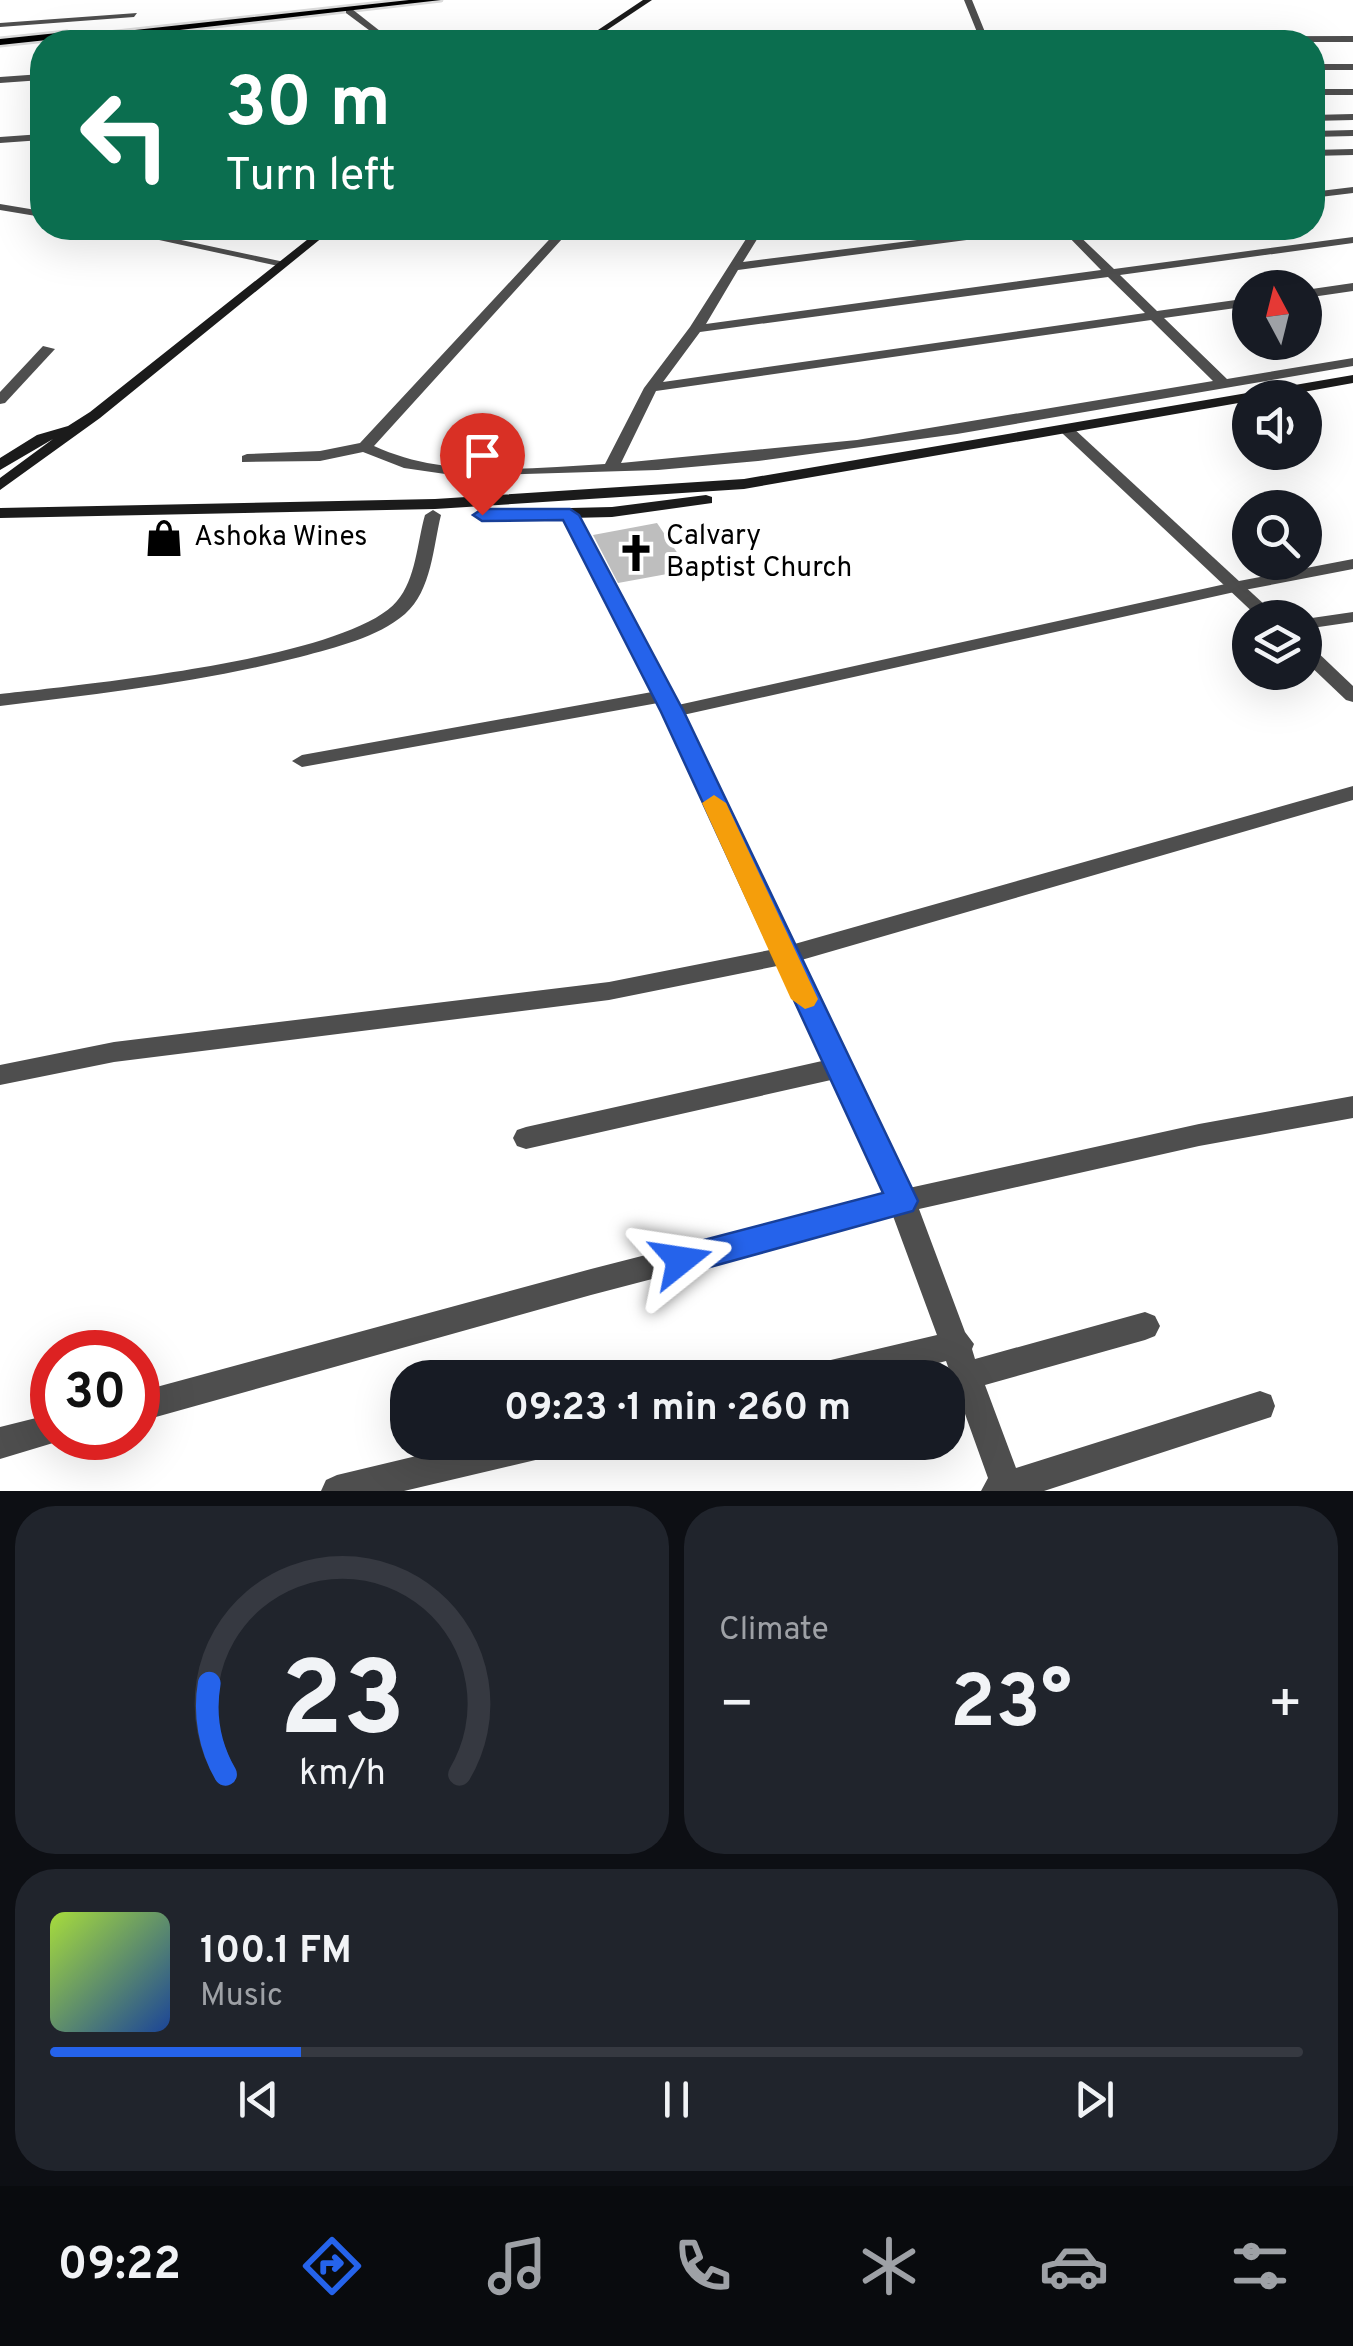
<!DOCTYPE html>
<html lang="en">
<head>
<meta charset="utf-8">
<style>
	:root { --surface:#171b24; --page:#20242c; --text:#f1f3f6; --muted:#9ea1a6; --line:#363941; --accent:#2563eb }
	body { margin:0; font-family:Overpass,sans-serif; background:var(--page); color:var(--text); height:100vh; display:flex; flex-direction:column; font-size:38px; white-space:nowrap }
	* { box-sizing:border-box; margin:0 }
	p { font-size:32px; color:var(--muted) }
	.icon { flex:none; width:55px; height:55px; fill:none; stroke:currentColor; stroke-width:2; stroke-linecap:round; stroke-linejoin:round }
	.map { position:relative; height:1491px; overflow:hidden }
	.side { display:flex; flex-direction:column; gap:15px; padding:15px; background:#0d0f14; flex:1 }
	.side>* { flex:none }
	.top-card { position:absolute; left:30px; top:30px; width:1295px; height:210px; border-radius:40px; box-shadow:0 10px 40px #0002; background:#0b6e4f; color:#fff; overflow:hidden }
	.needle { width:65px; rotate:353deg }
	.fabs { position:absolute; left:1232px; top:270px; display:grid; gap:20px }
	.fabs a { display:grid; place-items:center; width:90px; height:90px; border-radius:50%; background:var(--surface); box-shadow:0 10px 40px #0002; font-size:50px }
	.speed { position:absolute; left:30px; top:1330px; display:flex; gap:20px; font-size:50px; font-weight:700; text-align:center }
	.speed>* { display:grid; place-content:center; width:130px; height:130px; border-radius:50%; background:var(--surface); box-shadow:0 10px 40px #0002; line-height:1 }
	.speed .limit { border:15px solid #d22; background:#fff; color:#111 }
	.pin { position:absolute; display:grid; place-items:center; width:85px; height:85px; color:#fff; margin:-102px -42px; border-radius:50% 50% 50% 0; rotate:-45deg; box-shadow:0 0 10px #0007 }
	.pin .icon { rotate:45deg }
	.me { position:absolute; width:110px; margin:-55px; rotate:75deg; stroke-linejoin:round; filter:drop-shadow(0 0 8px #0008) }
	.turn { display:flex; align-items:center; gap:35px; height:210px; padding:0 30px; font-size:45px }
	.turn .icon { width:130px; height:130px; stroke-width:2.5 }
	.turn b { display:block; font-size:70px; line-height:85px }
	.big { font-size:75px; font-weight:700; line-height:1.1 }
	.side .widget { flex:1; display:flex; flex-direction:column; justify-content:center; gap:15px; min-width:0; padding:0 35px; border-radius:40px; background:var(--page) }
	.side .dial { align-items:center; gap:0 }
	.dial svg { height:260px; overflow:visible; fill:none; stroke:var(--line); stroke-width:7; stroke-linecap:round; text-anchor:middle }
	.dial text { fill:var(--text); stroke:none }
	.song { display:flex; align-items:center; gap:30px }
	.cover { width:120px; height:120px; border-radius:15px; background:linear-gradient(135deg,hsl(80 70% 55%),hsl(220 70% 35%)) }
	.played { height:10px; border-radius:5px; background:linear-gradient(90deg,var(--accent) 20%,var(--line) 20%) }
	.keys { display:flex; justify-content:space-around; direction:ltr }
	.heat { display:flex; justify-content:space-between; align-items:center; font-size:55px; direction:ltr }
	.side .tiles { flex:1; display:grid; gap:15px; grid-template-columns:1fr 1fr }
	.widget:last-child { grid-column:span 2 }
	.trip { position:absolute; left:390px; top:1360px; width:575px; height:100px; border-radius:40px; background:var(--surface); box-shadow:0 10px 40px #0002; font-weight:700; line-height:100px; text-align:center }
	.dock { display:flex; height:160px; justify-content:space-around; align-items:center; background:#090b0e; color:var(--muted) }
	.dock .icon { width:70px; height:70px }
	.dock .on { color:var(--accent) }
	.dock b { font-size:45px; color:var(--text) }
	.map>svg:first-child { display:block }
	.building { fill:#bebebe }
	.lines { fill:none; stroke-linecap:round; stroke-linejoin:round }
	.primary-casing { stroke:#dbdbdb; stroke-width:5 }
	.minor { fill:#4e4e4e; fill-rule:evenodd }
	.tertiary { fill:#4e4e4e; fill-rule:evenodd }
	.secondary { fill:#1b1b1b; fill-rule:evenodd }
	.primary { fill:#000; fill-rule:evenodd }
	.route { fill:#2563eb; stroke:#184099; stroke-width:2.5 }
	.slow { fill:#f59e0b }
	.labels { text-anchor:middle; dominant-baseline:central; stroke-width:8; stroke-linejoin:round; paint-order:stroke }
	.poi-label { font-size:28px; fill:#000; stroke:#fff; text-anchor:start }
</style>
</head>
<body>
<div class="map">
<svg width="1353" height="1491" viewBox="0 0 1353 1491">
	<rect width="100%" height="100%" fill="#fff"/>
	<polygon class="building" points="657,523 689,570 618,583 593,535"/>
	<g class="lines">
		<g class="primary-casing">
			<polygon id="primary" points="409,0 441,0 75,42 47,40 0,45 0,39 67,32 71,37"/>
		</g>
		<g class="minor">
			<polygon points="964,0 972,0 987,37 1353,36 1353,42 981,42"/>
			<polygon points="346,9 352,9 394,42 385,42 346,13"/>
			<polygon points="137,13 134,17 0,27 0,23"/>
			<rect x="1312" y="64" width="41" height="6"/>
			<polygon points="42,74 42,80 0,83 0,77"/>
			<rect x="1312" y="89" width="41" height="6"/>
			<polygon points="1353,114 1353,120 1312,121 1312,115"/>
			<polygon points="1353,130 1353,136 1312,137 1312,131"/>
			<polygon points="42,134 42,140 0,143 0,137"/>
			<polygon points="1353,149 1353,155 1312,156 1312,150"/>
			<polygon points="1353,187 1353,193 1312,198 1312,192"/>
			<polygon points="0,204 42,211 42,217 0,210"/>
			<polygon points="104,228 125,228 289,263 283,267"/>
			<path d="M 560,228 L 572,228 L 374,446 C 445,479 529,468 605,464 L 644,388 L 690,327 L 753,228 L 764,228 L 743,262 L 1012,228 L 1041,228 L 1035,231 L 738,270 L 706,324 L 1101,270 L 1060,228 L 1071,228 L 1114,269 L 1353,237 L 1353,243 L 1120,275 L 1157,311 L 1250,298 L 1250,306 L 1164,318 L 1227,379 L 1353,358 L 1353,366 L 957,434 L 758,461 L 658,470 L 459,476 L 404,468 L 363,452 L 320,461 L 242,462 L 242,456 L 247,454 L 320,451 L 360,443 ZM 1108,277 L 1145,313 L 663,382 L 700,332 ZM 1151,320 L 1213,381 L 857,440 L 621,463 L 656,391 Z"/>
			<polygon points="1353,283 1353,291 1305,298 1305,290"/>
			<polygon points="43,346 55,349 5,403 0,404 0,392"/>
			<path d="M 433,510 L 441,515 C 433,547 432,590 405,614 C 377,638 336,647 300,657 C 202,682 101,694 0,706 L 0,694 C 80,685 349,659 397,601 C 416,579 417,543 425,515 Z"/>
			<polygon points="570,510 578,515 678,705 1239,581 1353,559 1353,569 1239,591 683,715 791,945 1353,786 1353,800 798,961 909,1188 1199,1124 1353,1096 1353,1118 1199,1146 919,1209 965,1332 974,1344 972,1349 975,1359 1145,1312 1155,1316 1160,1326 1155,1336 1145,1340 985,1385 1016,1468 1260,1391 1271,1395 1275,1406 1271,1417 1044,1491 981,1491 988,1478 946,1361 880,1378 803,1378 807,1368 818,1363 937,1335 893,1216 591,1295 138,1422 138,1392 591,1269 885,1194 831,1080 526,1149 517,1146 513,1138 517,1130 526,1127 822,1061 777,966 609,1000 114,1062 0,1085 0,1065 114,1042 609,982 770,950 658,703 302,767 292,761 302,755 652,692 562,515"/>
			<polygon points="1353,612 1353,622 1305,629 1305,619"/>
			<polygon points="52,1414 52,1438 64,1438 63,1440 0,1459 0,1427"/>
			<polygon points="475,1442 560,1442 555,1453 544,1458 404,1491 321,1491 326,1480 337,1475"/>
		</g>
		<g class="tertiary">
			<polygon points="1067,426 1072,427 1279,618 1259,618 1062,433 1062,427"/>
			<polygon points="1305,645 1312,647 1353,686 1353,702 1346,700 1305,661"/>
		</g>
		<g class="secondary">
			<polygon points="643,0 652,0 589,42 580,42"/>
			<polygon points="322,228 334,228 100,418 0,490 0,478 53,439 0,470 0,458 37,435 68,426 90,412"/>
			<polygon points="1353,375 1353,383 1270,398 1250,398 1250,401 744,489 435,509 0,518 0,508 435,499 744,479"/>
			<polygon points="706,495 712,497 712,503 612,517 486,520 478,515 486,510 612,507"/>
		</g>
		<use href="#primary" class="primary"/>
	</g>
	<polygon class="route" points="570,509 579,515 684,712 918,1201 913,1211 681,1275 670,1271 665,1260 670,1250 681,1246 883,1193 661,712 563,520 482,521 473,515 482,509"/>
	<polygon class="slow" points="714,795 726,803 818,999 814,1006 805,1009 791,999 702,803"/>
	<defs>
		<g id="shop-bare" transform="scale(3)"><path d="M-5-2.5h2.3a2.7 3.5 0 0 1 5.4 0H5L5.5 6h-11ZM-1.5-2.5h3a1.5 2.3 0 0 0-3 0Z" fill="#000" stroke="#fff" stroke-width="2.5" paint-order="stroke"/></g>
		<g id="church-bare" transform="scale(3)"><path d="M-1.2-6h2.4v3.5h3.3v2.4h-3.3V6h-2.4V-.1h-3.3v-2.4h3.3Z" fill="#000" stroke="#fff" stroke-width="2.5" paint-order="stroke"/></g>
	</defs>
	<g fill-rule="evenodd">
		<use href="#shop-bare" x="164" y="538"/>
		<use href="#church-bare" x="636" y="553"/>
	</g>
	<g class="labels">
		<g class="poi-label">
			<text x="666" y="537">Calvary<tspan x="666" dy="32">Baptist Church</tspan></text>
			<text x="194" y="538">Ashoka Wines</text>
		</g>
	</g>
</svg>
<div class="fabs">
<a><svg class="needle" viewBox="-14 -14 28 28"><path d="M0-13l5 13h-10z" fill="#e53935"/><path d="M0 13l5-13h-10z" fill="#9ea1a6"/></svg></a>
<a><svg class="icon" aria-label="sound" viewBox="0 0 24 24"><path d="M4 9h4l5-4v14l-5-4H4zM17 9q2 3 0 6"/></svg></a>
<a><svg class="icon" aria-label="search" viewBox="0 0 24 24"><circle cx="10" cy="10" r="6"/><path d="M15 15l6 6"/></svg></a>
<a><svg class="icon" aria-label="layers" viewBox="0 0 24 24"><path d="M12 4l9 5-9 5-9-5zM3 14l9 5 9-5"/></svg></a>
</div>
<div class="speed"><div class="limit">30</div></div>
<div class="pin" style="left:482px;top:515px;background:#d93025"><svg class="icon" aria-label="arrive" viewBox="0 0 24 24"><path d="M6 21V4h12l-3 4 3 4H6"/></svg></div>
<svg class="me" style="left:681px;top:1260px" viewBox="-20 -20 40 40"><path d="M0-17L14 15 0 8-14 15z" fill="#2563eb" stroke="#fff" stroke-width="4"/></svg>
<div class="trip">09:23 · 1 min · 260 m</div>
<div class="top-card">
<div class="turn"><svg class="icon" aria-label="left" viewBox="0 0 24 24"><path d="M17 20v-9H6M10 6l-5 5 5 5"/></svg><div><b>30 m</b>Turn left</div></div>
</div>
</div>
<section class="side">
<div class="tiles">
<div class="widget dial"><svg viewBox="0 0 100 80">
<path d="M14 69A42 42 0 1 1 86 69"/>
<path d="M14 69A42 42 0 0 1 9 41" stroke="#2563eb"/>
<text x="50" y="56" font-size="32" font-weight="700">23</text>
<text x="50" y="72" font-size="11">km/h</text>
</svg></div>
<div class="widget"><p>Climate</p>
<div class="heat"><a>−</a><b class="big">23°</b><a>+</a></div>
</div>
<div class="widget">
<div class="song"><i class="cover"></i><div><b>100.1 FM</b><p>Music</p></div></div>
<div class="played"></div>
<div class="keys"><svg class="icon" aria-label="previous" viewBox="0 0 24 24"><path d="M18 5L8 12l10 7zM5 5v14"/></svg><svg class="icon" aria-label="pause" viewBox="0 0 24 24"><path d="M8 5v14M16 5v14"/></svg><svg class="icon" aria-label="next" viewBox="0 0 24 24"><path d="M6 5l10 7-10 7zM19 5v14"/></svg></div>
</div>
</div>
</section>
<nav class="dock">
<b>09:22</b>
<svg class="icon on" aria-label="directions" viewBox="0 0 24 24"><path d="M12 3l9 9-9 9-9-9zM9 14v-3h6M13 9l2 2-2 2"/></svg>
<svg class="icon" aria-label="music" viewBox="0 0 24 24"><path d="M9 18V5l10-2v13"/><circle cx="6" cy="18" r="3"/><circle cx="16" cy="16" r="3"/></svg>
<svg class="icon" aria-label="phone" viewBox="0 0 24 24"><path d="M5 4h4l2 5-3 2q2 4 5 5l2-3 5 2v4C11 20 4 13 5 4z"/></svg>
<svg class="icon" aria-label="climate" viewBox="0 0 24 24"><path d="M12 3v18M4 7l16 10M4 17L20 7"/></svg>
<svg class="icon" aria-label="car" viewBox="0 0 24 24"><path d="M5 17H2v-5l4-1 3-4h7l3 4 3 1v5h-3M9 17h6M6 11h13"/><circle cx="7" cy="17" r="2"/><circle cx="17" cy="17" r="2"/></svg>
<svg class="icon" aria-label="filters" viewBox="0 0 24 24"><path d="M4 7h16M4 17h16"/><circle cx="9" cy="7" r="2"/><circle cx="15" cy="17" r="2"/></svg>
</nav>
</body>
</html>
